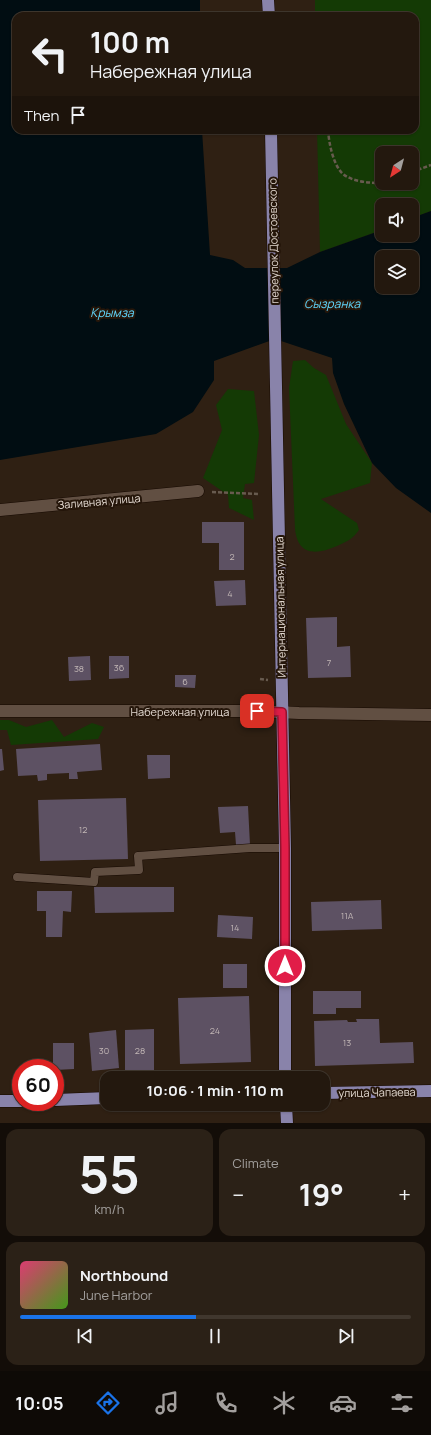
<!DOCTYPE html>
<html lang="en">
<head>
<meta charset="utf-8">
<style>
	:root { --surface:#23180e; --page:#2b2117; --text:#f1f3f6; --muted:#a3a09e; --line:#40372e; --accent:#1a73e8 }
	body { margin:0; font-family:Manrope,sans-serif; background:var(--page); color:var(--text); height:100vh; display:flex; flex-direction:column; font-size:15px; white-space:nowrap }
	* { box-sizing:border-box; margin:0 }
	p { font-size:13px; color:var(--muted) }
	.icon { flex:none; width:22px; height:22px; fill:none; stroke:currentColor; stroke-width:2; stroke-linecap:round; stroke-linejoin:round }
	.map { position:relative; height:1123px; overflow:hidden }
	.panel { display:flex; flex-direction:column; gap:6px; padding:6px; background:#130d08; flex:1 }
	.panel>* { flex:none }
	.hud { position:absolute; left:12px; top:12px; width:407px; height:122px; border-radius:12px; box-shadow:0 1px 3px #0004,0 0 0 1px var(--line); background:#23180e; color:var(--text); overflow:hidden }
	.needle { width:26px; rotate:216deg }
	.buttons { position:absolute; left:375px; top:146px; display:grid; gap:8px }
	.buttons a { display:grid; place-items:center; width:44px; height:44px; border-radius:8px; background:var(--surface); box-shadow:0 1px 3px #0004,0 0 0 1px var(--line); font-size:20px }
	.speed { position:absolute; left:12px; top:1059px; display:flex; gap:8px; font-size:20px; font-weight:700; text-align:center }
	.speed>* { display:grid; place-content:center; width:52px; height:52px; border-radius:50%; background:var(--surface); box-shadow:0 1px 3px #0004,0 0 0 1px var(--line); line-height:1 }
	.speed .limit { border:6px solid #d22; background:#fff; color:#111 }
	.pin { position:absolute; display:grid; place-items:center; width:34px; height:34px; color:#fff; margin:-17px; border-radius:8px; box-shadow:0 2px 6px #0006 }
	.me { position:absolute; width:44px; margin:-22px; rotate:0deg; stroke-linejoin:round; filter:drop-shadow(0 0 3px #0008) }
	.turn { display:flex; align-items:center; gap:14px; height:84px; padding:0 12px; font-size:18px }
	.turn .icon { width:52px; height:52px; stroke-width:2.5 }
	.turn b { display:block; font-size:28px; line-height:34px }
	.then { display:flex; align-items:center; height:38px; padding:0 12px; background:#0003; gap:8px; font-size:15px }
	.big { font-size:30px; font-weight:700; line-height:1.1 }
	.panel .tile { flex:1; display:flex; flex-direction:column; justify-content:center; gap:6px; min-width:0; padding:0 14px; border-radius:12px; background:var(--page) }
	.panel .dial { align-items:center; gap:0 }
	.dial b { font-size:52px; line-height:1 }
	.song { display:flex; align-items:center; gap:12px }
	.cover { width:48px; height:48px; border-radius:6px; background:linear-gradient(135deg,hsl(340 70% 55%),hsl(100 70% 35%)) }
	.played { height:4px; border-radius:2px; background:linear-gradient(90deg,var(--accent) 45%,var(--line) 45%) }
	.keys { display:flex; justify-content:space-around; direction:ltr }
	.heat { display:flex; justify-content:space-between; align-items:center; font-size:22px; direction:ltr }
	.panel .tiles { flex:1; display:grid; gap:6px; grid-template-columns:1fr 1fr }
	.tile:last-child { grid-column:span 2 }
	.trip { position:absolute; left:100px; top:1071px; width:230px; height:40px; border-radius:12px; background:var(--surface); box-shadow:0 1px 3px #0004,0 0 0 1px var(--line); font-weight:700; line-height:40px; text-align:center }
	.tabs { display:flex; height:64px; justify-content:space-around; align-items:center; background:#0e0a06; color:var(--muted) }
	.tabs .icon { width:28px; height:28px }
	.tabs .selected { color:var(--accent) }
	.tabs b { font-size:18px; color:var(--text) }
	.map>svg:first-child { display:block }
	.green { fill:#143a05; fill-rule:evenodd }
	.water { fill:#010d12; fill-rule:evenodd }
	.building { fill:#5d5163 }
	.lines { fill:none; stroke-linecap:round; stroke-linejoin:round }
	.lane-casing { stroke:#160901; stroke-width:9 }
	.street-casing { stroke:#160901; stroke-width:13 }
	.primary-casing { stroke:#160901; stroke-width:13 }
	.path { stroke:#685b4f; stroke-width:2.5; stroke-dasharray:4 2; stroke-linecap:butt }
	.lane { stroke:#614f42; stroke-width:8 }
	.street { stroke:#614f42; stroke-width:12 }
	.primary { stroke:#8983aa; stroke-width:12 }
	.route-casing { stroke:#92132f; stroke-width:10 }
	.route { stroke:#e11d48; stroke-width:7 }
	.labels { text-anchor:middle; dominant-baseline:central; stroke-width:4; stroke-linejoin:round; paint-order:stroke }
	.number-label { font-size:9px; fill:#c1b6b5 }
	.street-label { font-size:11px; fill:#e2d8d0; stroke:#25160a }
	.water-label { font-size:12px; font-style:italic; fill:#5fd4fa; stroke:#25160a }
</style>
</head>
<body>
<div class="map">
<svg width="431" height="1123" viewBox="0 0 431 1123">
	<rect width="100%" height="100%" fill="#2f2013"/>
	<g class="green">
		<path d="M 315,0 L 431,0 L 431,211 L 412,218 L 412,205 L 382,205 L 382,230 L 320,252 L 317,130 L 415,130 L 415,16 L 315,16 ZM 382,153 L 412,153 L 412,183 L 382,183 Z"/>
		<path d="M 305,360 L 314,368 L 326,375 L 346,424 L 372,463 L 370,483 L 321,499 L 357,523 L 359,530 C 353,539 346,542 337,546 C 316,555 298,556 295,529 L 289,388 L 293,361 Z"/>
		<polygon points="228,389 254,391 259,435 254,483 245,484 243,498 252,500 254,520 229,508 228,495 203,478 222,430 216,405"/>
		<polygon points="0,720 9,720 26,727 52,720 64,737 92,723 104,727 98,739 11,745 7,730 0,730"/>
	</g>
	<path class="water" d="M 0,0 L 200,0 L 200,16 L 16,16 L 16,130 L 202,130 L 210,255 L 233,260 L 245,268 L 287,268 L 320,252 L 382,230 L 382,235 L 412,235 L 412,218 L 431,211 L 431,513 L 396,488 L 372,463 L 344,404 L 333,373 L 332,358 L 275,339 L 214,361 L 214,380 L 193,412 L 156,434 L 0,460 ZM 382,257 L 412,257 L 412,287 L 382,287 Z"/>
	<g class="building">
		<polygon points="202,522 244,522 244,570 219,570 219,543 202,543"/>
		<polygon points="245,580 246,605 216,606 214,581"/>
		<polygon points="337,617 337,647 350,646 351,677 308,678 306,618"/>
		<polygon points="90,656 91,680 69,681 68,657"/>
		<polygon points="109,656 129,656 129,678 109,679"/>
		<polygon points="175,675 196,675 195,688 175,687"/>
		<polygon points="100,744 102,770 77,772 78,779 69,779 69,773 47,774 47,780 38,781 37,775 18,776 16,749"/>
		<polygon points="0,749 2,749 4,770 0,771"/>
		<polygon points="147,755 170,755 170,778 148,779"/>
		<polygon points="126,798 128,859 40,861 38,800"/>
		<polygon points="248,806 250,845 236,845 235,832 220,833 218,807"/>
		<polygon points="94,887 174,887 174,912 95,913"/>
		<polygon points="37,891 72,891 71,912 63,911 62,937 46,937 46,911 37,911"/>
		<polygon points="381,900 382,929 312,931 311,902"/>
		<polygon points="218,915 253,917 252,939 217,937"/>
		<rect x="223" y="964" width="24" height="24"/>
		<polygon points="313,991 361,991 361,1008 336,1008 336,1014 313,1014"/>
		<polygon points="249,996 251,1062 180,1064 178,998"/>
		<polygon points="356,1019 379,1019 380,1043 413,1042 414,1063 315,1066 314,1021 347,1020 348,1022 357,1022"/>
		<polygon points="154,1029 154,1070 125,1071 125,1030"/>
		<polygon points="116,1030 119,1068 92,1071 89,1033"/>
		<polygon points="53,1043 74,1043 74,1069 55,1070 55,1068 53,1068"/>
	</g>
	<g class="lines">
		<g class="lane-casing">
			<polyline id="lane" points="17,877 94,882 95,872 139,870 138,856 250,848 285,848"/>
		</g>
		<g class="street-casing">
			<g id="street">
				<polyline points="0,510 198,491"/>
				<polyline points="0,711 257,711 299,713 431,715"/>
			</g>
		</g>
		<g class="primary-casing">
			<g id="primary">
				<polyline points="268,0 269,16"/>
				<polyline points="271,130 285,848 285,1078"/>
				<polyline points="323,1093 431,1091"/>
				<polyline points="55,1100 107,1098"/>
				<polyline points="0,1101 21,1101"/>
				<polyline points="286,1104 287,1123"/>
			</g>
		</g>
		<g class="path">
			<path d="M 328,130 C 329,143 333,165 343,174 C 353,182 370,183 382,183"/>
			<polyline points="412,172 431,165"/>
			<polyline points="212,492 259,494"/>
			<polyline points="260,679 268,680"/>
		</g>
		<use href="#lane" class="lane"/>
		<use href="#street" class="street"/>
		<use href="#primary" class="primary"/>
	</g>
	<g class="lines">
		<g class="route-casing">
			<polyline id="route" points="257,711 282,712 285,848 285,966"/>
		</g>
		<use href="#route" class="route"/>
	</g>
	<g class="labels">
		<g class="number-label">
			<text x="232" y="556">2</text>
			<text x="230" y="593">4</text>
			<text x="329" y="662">7</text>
			<text x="119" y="667">36</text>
			<text x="79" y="668">38</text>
			<text x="185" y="681">6</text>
			<text x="83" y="829">12</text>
			<text x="347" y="915">11А</text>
			<text x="235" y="927">14</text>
			<text x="215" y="1030">24</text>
			<text x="347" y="1042">13</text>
			<text x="104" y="1050">30</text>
			<text x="140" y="1050">28</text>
		</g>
		<g class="street-label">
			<text transform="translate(273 241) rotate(-91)">переулок Достоевского</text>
			<text transform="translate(99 501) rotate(-5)">Заливная улица</text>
			<text transform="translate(280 607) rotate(-91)">Интернациональная улица</text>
			<text x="180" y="711">Набережная улица</text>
			<text transform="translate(377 1092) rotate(-1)">улица Чапаева</text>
		</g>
		<g class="water-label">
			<text x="332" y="303">Сызранка</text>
			<text x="112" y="312">Крымза</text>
		</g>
	</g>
</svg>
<div class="buttons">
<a><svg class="needle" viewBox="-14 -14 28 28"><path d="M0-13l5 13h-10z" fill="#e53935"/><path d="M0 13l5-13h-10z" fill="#a3a09e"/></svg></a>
<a><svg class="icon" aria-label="sound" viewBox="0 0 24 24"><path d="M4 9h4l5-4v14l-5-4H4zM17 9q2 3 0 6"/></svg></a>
<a><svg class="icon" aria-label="layers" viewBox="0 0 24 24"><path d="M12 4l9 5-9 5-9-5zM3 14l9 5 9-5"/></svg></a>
</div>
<div class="speed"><div class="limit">60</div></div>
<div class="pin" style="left:257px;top:711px;background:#d93025"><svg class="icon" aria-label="arrive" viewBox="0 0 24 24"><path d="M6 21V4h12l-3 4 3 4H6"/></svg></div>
<svg class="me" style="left:285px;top:966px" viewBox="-20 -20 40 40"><circle r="17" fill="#e11d48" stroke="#fff" stroke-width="3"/><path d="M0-11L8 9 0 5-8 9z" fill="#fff"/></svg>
<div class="trip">10:06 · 1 min · 110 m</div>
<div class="hud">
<div class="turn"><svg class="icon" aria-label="left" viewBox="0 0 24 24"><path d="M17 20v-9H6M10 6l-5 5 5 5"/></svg><div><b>100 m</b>Набережная улица</div></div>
<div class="then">Then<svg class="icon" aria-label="arrive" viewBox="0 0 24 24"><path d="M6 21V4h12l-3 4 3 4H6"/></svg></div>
</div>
</div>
<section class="panel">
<div class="tiles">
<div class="tile dial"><b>55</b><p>km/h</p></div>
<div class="tile"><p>Climate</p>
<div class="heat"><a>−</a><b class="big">19°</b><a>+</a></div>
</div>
<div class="tile">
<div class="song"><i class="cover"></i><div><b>Northbound</b><p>June Harbor</p></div></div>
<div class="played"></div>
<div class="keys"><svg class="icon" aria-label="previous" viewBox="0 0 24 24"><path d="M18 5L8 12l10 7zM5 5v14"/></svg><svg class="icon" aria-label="pause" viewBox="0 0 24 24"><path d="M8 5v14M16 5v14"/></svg><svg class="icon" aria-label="next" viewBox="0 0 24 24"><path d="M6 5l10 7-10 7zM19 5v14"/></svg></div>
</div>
</div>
</section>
<nav class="tabs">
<b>10:05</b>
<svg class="icon selected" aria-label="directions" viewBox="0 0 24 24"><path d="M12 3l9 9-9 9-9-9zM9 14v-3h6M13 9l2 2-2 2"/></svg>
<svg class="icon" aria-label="music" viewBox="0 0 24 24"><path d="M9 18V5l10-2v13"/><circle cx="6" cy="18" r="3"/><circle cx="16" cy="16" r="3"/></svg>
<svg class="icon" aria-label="phone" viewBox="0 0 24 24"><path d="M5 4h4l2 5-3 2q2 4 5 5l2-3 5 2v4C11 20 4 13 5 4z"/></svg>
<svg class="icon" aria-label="climate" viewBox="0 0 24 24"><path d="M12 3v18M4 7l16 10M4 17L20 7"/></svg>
<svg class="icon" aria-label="car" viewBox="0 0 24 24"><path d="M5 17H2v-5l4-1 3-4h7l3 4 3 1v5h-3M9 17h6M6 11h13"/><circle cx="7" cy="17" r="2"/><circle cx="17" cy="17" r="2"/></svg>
<svg class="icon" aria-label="filters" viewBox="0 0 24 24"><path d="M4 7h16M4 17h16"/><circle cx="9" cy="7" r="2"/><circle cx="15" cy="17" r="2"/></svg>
</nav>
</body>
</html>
